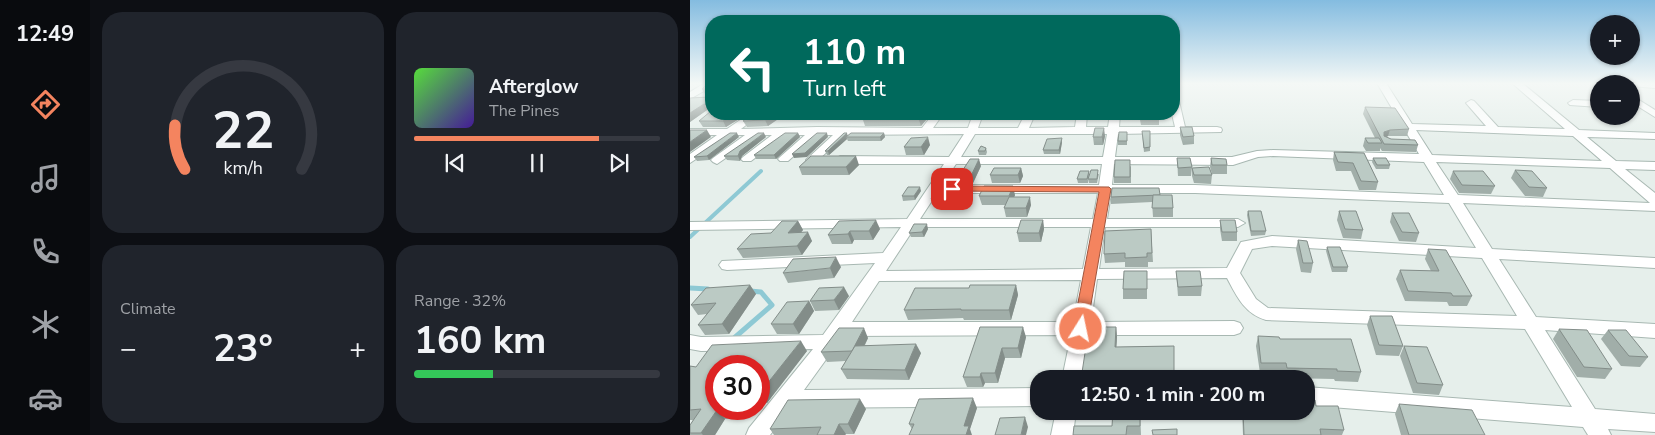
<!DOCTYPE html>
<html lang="en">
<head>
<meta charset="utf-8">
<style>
	:root { --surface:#171b24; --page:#20242c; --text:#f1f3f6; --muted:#9ea1a6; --line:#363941; --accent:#f4845f }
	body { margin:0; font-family:"Nunito Sans",sans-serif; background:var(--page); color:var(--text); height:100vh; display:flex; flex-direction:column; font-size:19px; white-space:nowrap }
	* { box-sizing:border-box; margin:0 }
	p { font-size:16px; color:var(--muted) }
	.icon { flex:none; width:28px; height:28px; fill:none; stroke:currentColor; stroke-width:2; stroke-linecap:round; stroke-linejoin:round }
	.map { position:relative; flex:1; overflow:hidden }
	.side { display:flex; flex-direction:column; gap:12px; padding:12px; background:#0d0f14; width:600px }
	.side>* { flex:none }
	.banner { position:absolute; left:15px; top:15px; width:475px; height:105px; border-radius:20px; box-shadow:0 1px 4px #0004; background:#00695c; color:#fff; overflow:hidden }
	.buttons { position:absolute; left:900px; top:15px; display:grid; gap:10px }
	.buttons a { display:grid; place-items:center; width:50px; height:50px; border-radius:50%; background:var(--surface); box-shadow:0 1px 4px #0004; font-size:25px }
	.speed { position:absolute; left:15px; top:355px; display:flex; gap:10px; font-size:25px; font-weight:700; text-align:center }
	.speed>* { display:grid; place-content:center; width:65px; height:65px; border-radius:50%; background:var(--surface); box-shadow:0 1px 4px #0004; line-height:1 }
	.speed .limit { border:8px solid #d22; background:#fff; color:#111 }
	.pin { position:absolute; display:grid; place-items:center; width:42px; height:42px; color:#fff; margin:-21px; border-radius:10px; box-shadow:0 2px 8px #0006 }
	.me { position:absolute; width:55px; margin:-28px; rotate:10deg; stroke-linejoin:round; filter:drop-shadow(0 0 4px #0008) }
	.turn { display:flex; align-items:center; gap:18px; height:105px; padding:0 15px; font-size:22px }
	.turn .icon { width:65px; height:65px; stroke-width:2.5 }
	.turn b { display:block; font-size:35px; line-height:42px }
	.big { font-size:38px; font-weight:700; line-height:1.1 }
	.side .widget { flex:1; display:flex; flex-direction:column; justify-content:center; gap:8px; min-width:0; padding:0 18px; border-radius:20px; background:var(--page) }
	.side .dial { align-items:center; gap:0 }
	.dial svg { height:130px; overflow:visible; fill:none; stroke:var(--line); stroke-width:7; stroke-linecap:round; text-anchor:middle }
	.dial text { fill:var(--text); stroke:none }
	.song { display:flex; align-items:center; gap:15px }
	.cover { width:60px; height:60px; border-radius:8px; background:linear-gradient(135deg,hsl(110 70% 55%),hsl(260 70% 35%)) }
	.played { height:5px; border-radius:2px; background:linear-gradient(90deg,var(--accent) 75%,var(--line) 75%) }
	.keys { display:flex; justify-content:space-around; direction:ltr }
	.heat { display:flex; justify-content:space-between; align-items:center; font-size:28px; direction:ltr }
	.charge { height:8px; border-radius:4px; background:linear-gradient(90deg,#34c759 32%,var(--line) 0) }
	.side .tiles { flex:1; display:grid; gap:12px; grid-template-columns:repeat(2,1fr) }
	.trip { position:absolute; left:340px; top:370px; width:285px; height:50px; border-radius:20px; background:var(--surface); box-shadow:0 1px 4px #0004; font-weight:700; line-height:50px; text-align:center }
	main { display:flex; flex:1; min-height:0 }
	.tabs { display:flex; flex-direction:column; width:90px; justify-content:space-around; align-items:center; background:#090b0e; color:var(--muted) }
	.tabs .icon { width:35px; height:35px }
	.tabs .selected { color:var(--accent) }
	.tabs b { font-size:22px; color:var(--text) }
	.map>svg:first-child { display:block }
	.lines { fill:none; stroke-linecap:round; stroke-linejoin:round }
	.stream-far1 { stroke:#8ec9d4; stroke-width:4 }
	.stream { stroke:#8ec9d4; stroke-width:5 }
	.street-casing { stroke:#a8b8b2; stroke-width:2 }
	.street { fill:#fff; fill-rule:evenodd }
	.wall { fill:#a1aea9 }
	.shaded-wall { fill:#838d89 }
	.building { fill:#bbcac4; stroke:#838d89 }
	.route { fill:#f4845f; stroke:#9f563e }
</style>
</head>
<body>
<main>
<nav class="tabs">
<b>12:49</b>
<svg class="icon selected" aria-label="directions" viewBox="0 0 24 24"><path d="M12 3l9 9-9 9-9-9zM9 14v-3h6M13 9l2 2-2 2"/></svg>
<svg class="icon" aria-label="music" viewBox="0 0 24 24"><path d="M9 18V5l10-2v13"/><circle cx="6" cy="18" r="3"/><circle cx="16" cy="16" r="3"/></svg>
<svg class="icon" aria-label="phone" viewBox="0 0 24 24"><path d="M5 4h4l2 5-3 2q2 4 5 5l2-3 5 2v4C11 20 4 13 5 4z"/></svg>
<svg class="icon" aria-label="climate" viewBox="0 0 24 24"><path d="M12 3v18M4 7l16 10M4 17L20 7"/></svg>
<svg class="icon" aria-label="car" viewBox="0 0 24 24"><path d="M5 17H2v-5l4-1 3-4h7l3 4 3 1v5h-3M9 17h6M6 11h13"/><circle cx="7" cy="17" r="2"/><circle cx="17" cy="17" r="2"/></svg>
</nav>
<section class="side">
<div class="tiles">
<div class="widget dial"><svg viewBox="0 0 100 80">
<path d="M14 69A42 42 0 1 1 86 69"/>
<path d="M14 69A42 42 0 0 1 8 42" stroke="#f4845f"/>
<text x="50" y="56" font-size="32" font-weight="700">22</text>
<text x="50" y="72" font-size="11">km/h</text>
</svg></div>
<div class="widget">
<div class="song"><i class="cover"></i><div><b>Afterglow</b><p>The Pines</p></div></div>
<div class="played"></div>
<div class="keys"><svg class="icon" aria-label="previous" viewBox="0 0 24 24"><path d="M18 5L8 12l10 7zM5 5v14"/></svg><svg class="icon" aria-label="pause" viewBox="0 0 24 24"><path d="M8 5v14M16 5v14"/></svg><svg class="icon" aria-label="next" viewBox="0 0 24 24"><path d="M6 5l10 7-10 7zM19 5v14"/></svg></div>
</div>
<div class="widget"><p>Climate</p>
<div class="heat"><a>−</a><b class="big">23°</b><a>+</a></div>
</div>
<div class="widget"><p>Range · 32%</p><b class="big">160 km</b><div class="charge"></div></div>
</div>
</section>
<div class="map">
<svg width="965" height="435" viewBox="0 0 965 435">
	<rect width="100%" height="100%" fill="#e6efeb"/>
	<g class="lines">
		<polyline class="stream-far1" points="0,237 71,171"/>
		<g class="stream">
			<polyline points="0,288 18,289"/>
			<polyline points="43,339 82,305 71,292 60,291"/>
		</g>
		<g class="street-casing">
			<g id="street">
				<polygon points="15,83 21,83 21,87 0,99 0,92"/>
				<path d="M 687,83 L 696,83 L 722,124 L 796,126 L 776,103 L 781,100 L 784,101 L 808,127 L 875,129 L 822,83 L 832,83 L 889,130 L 965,133 L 965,139 L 897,137 L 926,161 L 965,162 L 965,170 L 935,169 L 965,193 L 965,211 L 773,203 L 802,249 L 965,258 L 965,268 L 809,259 L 846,317 L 965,324 L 965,338 L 855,330 L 905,409 L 965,414 L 965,432 L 918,429 L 921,435 L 898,435 L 893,427 L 616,405 L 616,387 L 882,407 L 835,329 L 576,320 C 555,314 547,297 537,278 L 407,279 L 401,322 L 544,321 L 550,323 L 553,328 L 550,333 L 544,335 L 399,335 L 392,379 L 372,379 L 381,335 L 153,336 L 114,390 L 349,388 L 349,406 L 101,408 L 80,435 L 56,435 L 59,428 L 123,349 L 11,351 L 0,349 L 0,335 L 11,337 L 133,335 L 185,263 L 37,270 L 32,269 L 29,265 L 32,261 L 193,253 L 211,227 L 0,230 L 0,222 L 217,219 L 254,164 L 150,164 L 144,160 L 150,156 L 259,157 L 274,134 L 155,135 L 126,162 L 118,162 L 116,160 L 118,158 L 143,135 L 128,135 L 98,161 L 90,161 L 88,159 L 90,157 L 115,135 L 96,135 L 61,161 L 53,161 L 51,159 L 53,157 L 82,135 L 69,135 L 27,164 L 23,162 L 21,160 L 23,158 L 55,135 L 42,135 L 0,163 L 0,154 L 27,135 L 0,135 L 0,129 L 37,129 L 59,114 L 70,114 L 51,129 L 127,127 L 232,128 L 243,114 L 253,114 L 243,128 L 278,128 L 283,114 L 293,114 L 288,128 L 328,128 L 335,114 L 345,114 L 339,128 L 385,127 L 387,114 L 397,114 L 396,127 L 418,127 L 420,114 L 430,114 L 429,127 L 485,127 L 482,114 L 484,114 L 484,98 L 489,101 L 495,127 L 527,127 L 531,128 L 532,130 L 531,132 L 428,134 L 425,157 L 542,157 L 567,151 L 583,150 L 729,154 ZM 726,130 L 883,136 L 912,161 L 742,155 ZM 285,134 L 417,134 L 413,157 L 271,157 ZM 583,156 L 734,162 L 754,195 L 505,185 L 422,185 L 424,164 L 543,165 L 568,157 ZM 746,162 L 920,168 L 960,203 L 768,195 ZM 266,164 L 412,164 L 409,185 L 252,185 ZM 247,193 L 408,193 L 403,219 L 230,219 ZM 421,193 L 505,193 L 759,203 L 786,248 L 582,236 L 551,242 L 537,268 L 409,269 L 415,227 L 548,227 L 555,223 L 548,219 L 417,219 ZM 225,227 L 401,227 L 393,269 L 196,271 ZM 582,246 L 792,258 L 827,316 L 578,308 L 566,299 L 550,273 L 562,249 ZM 391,280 L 383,322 L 162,322 L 189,281 Z"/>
				<rect x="916" y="83" width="9" height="1"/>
				<polygon points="936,83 965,83 965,88 941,86 941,84"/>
				<polygon points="941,95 965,110 965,117 941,102"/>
				<polygon points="883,100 909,101 909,107 880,105 878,103"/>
				<polygon points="366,411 386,411 383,435 361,435"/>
			</g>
		</g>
		<use href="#street" class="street"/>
	</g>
	<g class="wall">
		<polygon points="21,83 21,111 17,110 0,122 0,98 19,97 19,95 15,94 12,89"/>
		<polygon points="675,107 719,129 717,136 698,136 697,137 701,139 728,145 726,152 692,151 690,148 690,151 676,151 673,146 675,138 685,138 673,114"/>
		<polygon points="57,114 36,127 13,127 9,121"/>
		<polygon points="241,114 231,126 175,126 172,117"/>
		<polygon points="449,114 469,117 469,125 451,125"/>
		<polygon points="91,117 78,126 57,127 53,121"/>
		<polygon points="490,127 504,136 504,144 493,145 490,135"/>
		<polygon points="452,131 460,131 460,151 454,152"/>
		<polygon points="437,132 437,145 428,145 428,141"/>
		<polygon points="108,133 110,137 86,159 66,159 64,155"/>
		<polygon points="194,133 195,137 191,141 158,141 157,139 139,155 137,155 135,151 158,135"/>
		<polygon points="415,136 413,145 404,145 403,137"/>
		<polygon points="49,137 19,160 7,161 4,157"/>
		<polygon points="76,137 52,156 50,161 37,160 34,156"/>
		<polygon points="372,142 370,154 354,154 353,150"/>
		<polygon points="240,145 234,155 216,155 214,147"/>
		<polygon points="296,148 297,152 296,155 289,155 288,151"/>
		<polygon points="644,152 674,153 688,182 686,190 669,190 661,171 646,171 643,160"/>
		<polygon points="487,158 502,167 501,176 488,176"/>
		<polygon points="521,158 537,165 537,174 522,174 520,167"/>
		<polygon points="683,158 700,165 699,169 686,169 682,162"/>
		<polygon points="169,165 159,175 112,175 109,167"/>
		<polygon points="291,166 283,183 271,183 269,176"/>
		<polygon points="441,166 441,183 424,183 424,177"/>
		<polygon points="331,168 333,176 330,183 302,183 300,175"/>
		<polygon points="502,168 522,175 521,184 504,183 502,176"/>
		<polygon points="825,170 857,188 853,197 835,196 821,178"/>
		<polygon points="399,171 399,175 409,174 407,183 399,183 399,179 398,183 388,183 387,179"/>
		<polygon points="763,171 805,186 801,194 769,193 760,179"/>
		<polygon points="422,188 470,195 483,208 483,217 463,217 462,202 421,204 421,197"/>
		<polygon points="258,190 260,195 254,203 242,203 241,199"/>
		<polygon points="231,191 225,200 213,201 212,196"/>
		<polygon points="325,195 324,197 341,205 337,217 316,217 314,208 315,205 292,205 289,196"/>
		<polygon points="558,211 576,231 575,235 561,236 557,215"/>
		<polygon points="649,211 673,230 671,239 653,238 647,220"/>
		<polygon points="702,213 729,233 726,242 709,241 700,222"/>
		<polygon points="353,220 354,229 351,242 329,242 327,233"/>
		<polygon points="530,220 547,232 547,241 532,241 530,229"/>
		<polygon points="108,221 113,230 111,232 122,241 112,255 53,258 47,249"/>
		<polygon points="149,221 190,229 183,240 164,240 162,244 142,244 138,235"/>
		<polygon points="238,229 234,237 221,237 219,233"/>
		<polygon points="461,229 463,262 458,262 458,267 435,267 435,262 415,263 414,254"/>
		<polygon points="608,240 623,263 621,273 611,272 606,249"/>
		<polygon points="637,247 658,267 657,272 642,272 636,251"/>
		<polygon points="738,249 782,296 777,306 759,306 757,302 715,301 706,279 710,270 741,271 735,259"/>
		<polygon points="151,267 144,278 98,283 93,273"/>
		<polygon points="486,271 512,286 511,296 488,296"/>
		<polygon points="457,280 457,299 433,299 433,289"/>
		<polygon points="60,285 66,294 39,334 15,335 8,325 17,314 8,315 1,305"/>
		<polygon points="326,285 328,295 321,320 274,320 273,318 218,320 214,310 279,288"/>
		<polygon points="159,296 149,310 125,311 120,301"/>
		<polygon points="119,301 124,311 109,334 87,334 81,324"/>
		<polygon points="680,316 713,346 709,356 686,355 677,325"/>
		<polygon points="290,327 336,337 331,358 315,358 308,383 295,383 293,387 277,387 273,377"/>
		<polygon points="426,327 427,337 426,347 484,346 484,379 391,379"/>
		<polygon points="869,329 922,369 915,379 887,377 863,339"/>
		<polygon points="918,330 958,357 950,367 931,366 911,339"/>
		<polygon points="568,336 590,339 671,372 668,382 645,381 644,379 595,378 594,373 570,373 566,346"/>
		<polygon points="178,338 175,345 231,353 219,380 157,379 151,369 156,361 137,362 131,352"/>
		<polygon points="714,346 753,385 749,395 723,393 710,356"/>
		<polygon points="117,351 77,403 69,404 69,366 26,409 66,409 60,417 35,419 25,435 0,435 0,425 3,420 0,420 0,366 6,367"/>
		<polygon points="709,404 795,435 711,435 705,414"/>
		<polygon points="626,406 654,430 652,435 553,435 552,411 616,411"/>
		<polygon points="287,408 280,429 222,429 219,424"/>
		<polygon points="176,409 164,434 156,434 155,435 84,435 80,429"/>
		<polygon points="423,411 450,411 451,435 383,435 422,426"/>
	</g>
	<g class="shaded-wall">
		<polygon points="14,104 17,110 0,122 0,113"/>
		<polygon points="44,114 57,114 36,127 33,121"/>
		<polygon points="80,114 90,114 91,117 78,126 75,120"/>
		<polygon points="231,114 241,114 231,126 228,117"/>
		<polygon points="414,128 415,136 413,145 412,137"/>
		<polygon points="17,130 21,137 0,152 0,142"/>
		<polygon points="700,130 698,136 692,139 694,132"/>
		<polygon points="47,133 49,137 19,160 17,156"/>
		<polygon points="74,133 76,137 52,156 50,161 48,156 50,151"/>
		<polygon points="108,133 110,137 86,159 84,155"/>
		<polygon points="137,133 138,137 117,157 104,158 102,154"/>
		<polygon points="157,133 158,137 156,137 157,139 139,155 138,151"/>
		<polygon points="194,133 195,137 191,141 190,137"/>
		<polygon points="238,137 240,145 234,155 231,147"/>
		<polygon points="372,138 372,142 370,154 369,150"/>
		<polygon points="166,156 169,165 159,175 156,167"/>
		<polygon points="289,159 291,166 283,183 281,176"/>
		<polygon points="331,168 333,176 330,183 328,175"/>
		<polygon points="323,186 325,195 321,205 319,196"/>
		<polygon points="230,187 231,191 225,200 224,196"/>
		<polygon points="258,190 260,195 254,203 253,199"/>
		<polygon points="340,197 341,205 337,217 336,208"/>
		<polygon points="186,220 190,229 183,240 179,231"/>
		<polygon points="353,220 354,229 351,242 349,233"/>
		<polygon points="108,221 113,230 103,242 98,233"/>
		<polygon points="237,224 238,229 234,237 232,232"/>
		<polygon points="160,231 164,240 162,244 158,234"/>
		<polygon points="118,232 122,241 112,255 107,246"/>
		<polygon points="146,257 151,267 144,278 140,268"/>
		<polygon points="60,285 66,294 39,334 32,324"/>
		<polygon points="326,285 328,295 321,320 319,310"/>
		<polygon points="154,287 159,296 149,310 144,300"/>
		<polygon points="119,301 124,311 109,334 103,324"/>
		<polygon points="333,327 336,337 331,358 328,348"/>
		<polygon points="426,327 427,337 426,356 425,347"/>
		<polygon points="174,328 178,338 167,360 162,351"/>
		<polygon points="111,341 117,351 77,403 69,394"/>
		<polygon points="226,344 231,353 219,380 215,370"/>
		<polygon points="312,348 315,358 308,383 305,373"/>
		<polygon points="291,373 295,383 293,387 290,377"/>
		<polygon points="283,398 287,408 280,429 282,435 276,435 274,426"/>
		<polygon points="170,399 176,409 164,434 158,424"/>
		<polygon points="54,409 66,409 60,417"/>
		<polygon points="27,410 35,419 25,435 13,435 11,433"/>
		<polygon points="335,417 338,427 336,435 331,435"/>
		<polygon points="149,424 156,434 155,435 144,435"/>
	</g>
	<g class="building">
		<polygon points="18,83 21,83 21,106 14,104 0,113 0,98 19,97 19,89 12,89"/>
		<polygon points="675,107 705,108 719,129 700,130 694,132 694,136 701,139 725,140 728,145 694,144"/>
		<polygon points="21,111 21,114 44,114 33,121 9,121"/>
		<polygon points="62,114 84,114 75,120 53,121"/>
		<polygon points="175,114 231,114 228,117 172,117"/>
		<polygon points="450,114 468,114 469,117 450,117"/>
		<polygon points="490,127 502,127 504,136 493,137"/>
		<polygon points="405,128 414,128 412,137 403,137"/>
		<polygon points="0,130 17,130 0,142"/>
		<polygon points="452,131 460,131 460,147 454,148"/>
		<polygon points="429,132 437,132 437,141 428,141"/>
		<polygon points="40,133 47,133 17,156 4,157"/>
		<polygon points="68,133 74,133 50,151 48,156 34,156"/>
		<polygon points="95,133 108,133 84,155 64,155"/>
		<polygon points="127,133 137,133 115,153 102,154"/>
		<polygon points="154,133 157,133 138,151 135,151"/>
		<polygon points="161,133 194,133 190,137 156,137"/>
		<polygon points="238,137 231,147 214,147 221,138"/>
		<polygon points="372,138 369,150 353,150 357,139"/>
		<polygon points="675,138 689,138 692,143 678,143"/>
		<polygon points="291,146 296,148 295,151 288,151"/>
		<polygon points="644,152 674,153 688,182 671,181 663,163 648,162"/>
		<polygon points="121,156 166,156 156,167 109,167"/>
		<polygon points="487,158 500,158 502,167 488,168"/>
		<polygon points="521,158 536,159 537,165 522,165"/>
		<polygon points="683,158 696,158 700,165 687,165"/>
		<polygon points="280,159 289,159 281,176 269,176"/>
		<polygon points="425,160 440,160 440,177 424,177"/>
		<polygon points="519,167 522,175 504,175 502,168"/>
		<polygon points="304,168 331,168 328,175 300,175"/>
		<polygon points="401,170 408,170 407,179 398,179"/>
		<polygon points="825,170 842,171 857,188 839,187"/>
		<polygon points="390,171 399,171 397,179 387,179"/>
		<polygon points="763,171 793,171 805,186 772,185"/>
		<polygon points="294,186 323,186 319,196 289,196"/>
		<polygon points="218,187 230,187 224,196 212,196"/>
		<polygon points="422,188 469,188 470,195 421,197"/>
		<polygon points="247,190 258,190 253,199 241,199"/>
		<polygon points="463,195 482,195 483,208 462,208"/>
		<polygon points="319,197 340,197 336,208 314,208"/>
		<polygon points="558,211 571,211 576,231 561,231"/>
		<polygon points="649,211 666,211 673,230 655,229"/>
		<polygon points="702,213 719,213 729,233 712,232"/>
		<polygon points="186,220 179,231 160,231 158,234 138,235 149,221"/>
		<polygon points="331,220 353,220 349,233 327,233"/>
		<polygon points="530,220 545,220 547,232 532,232"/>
		<polygon points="92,221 108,221 98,233 118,232 107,246 47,249 61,234 81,233"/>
		<polygon points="224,224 237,224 232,232 219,233"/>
		<polygon points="461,229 462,253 457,253 457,257 435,258 435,253 414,254 415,231"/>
		<polygon points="608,240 617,241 623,263 613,263"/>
		<polygon points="637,247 650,247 658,267 643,267"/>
		<polygon points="738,249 756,250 782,296 763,296 761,293 718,291 710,270 749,271"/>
		<polygon points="146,257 140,268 93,273 103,259"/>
		<polygon points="434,271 457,271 457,289 433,289"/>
		<polygon points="486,271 510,271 512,286 488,287"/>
		<polygon points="60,285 32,324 8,325 26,303 1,305 16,288"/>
		<polygon points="280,285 326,285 319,310 271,310 271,309 214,310 225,288 279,288"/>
		<polygon points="154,287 144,300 120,301 129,288"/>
		<polygon points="119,301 103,324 81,324 97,302"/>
		<polygon points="680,316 702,316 713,346 689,345"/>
		<polygon points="290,327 333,327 328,348 312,348 305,373 291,373 290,377 273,377"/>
		<polygon points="399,327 426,327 425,347 484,346 484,373 416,374 415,379 391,379"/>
		<polygon points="149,328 174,328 162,351 131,352"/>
		<polygon points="869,329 897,330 922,369 894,367"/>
		<polygon points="918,330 936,330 958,357 939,356"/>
		<polygon points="568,336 589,337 590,339 661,339 671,372 647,371 647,369 597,368 596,363 571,363"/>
		<polygon points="111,341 69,394 69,366 26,366 26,409 37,409 27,410 11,433 0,433 0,425 11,409 0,410 0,366 6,367 22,345"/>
		<polygon points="226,344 215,370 151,369 165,346"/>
		<polygon points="714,346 737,347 753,385 727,383"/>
		<polygon points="283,398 274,426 279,426 276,435 219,435 224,424 219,424 229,399"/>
		<polygon points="170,399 158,424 149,424 144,435 127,435 131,427 80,429 98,400"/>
		<polygon points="616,399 625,400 626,406 648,406 654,430 630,429 631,435 554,435 553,411 616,411"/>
		<polygon points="709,404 782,410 795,435 719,435"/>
		<polygon points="423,411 450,411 450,426 437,426 436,435 383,435 384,426 422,426"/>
		<polygon points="335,417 331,435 305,435 310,418"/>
		<polygon points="487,429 487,435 463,435 462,430"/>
	</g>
	<linearGradient id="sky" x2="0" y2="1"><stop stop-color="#84bce0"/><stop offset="0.58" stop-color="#f4f8f6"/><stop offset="1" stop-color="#f4f8f6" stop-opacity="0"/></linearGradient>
	<rect width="965" height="144" fill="url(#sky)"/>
	<polygon class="route" points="262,186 419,187 421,189 396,333 391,334 385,333 383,329 409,192 258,191 257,189 258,187"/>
</svg>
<div class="buttons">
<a>+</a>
<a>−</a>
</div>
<div class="speed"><div class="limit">30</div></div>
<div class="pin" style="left:262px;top:189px;background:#d93025"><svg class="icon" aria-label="arrive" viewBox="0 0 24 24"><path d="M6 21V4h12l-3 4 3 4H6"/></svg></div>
<svg class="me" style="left:391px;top:329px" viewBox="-20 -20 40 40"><circle r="17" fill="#f4845f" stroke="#fff" stroke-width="3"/><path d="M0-11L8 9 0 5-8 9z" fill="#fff"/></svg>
<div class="trip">12:50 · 1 min · 200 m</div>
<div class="banner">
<div class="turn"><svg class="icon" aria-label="left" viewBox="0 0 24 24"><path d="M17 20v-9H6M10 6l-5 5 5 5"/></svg><div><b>110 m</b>Turn left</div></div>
</div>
</div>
</main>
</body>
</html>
